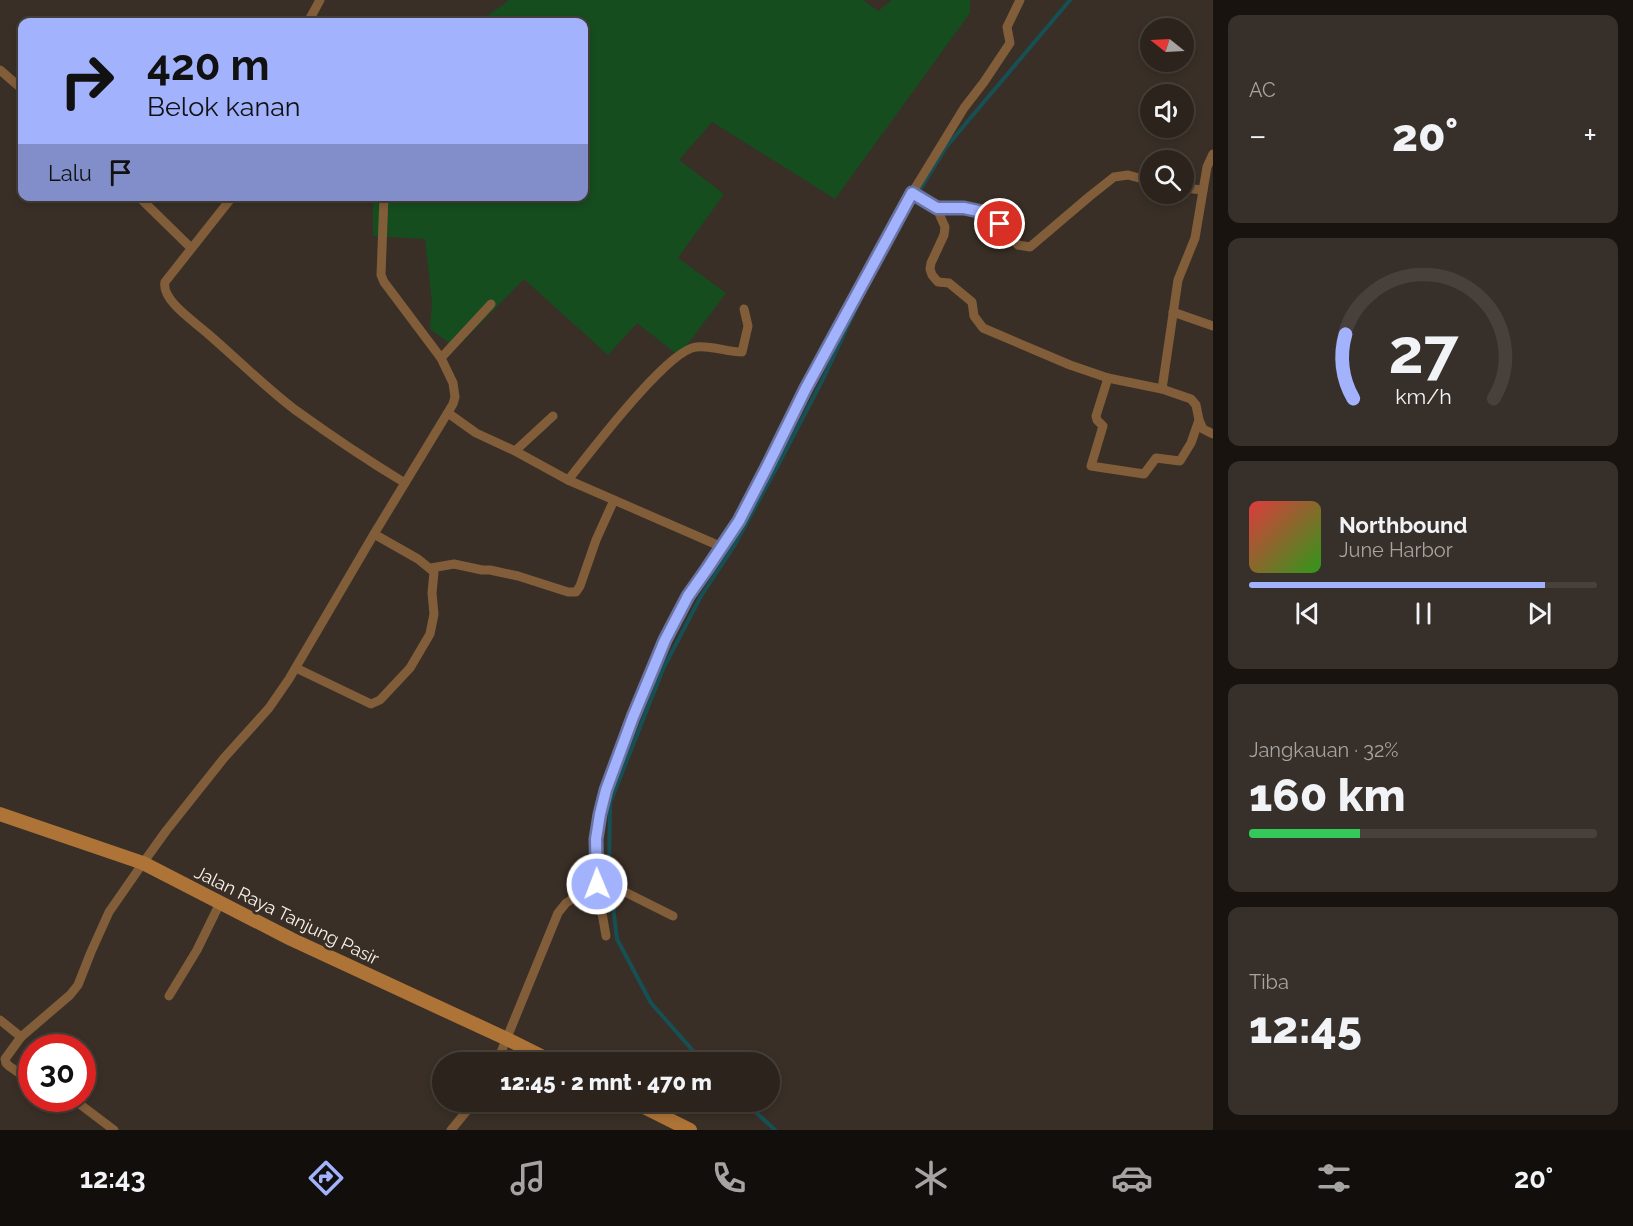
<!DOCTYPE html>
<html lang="id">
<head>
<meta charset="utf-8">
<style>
	:root { --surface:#2b231c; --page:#372f29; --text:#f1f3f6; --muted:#a6a4a3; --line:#47403b; --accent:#a2b2fd }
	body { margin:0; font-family:Raleway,sans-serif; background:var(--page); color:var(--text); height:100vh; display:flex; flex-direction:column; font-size:22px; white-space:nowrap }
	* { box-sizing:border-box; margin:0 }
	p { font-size:20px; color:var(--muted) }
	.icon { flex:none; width:33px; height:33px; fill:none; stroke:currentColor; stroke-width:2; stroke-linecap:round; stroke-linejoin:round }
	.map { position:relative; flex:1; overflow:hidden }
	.sheet { display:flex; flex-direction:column; gap:15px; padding:15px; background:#18130f; width:420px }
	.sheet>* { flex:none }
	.top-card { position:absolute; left:18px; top:18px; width:570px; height:183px; border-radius:12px; box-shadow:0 3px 9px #0003,0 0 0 2px var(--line); background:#a2b2fd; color:#111; overflow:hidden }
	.needle { width:39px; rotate:288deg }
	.controls { position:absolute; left:1140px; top:18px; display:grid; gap:12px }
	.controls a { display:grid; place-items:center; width:54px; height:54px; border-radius:50%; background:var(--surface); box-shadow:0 3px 9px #0003,0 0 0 2px var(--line); font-size:30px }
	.speed { position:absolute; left:18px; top:1034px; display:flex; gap:12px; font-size:30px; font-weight:700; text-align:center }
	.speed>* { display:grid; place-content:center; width:78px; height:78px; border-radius:50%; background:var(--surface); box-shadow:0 3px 9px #0003,0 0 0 2px var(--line); line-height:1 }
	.speed .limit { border:9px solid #d22; background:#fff; color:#111 }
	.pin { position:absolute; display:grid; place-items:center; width:51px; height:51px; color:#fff; margin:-26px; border:3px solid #fff; border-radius:50%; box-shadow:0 2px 6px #0007 }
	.me { position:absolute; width:66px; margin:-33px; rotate:359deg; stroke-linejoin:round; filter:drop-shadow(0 0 4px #0008) }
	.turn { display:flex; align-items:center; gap:21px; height:126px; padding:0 30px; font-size:27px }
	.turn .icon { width:78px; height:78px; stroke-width:2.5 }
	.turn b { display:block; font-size:42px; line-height:51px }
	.then { display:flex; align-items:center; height:57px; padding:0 30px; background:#0003; gap:12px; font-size:22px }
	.big { font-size:45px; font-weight:800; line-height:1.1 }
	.sheet .tile { flex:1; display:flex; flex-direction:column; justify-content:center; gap:9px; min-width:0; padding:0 21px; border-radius:12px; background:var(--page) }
	.sheet .dial { align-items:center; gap:0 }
	.dial svg { height:156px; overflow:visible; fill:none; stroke:var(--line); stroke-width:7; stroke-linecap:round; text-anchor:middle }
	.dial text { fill:var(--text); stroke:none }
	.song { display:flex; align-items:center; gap:18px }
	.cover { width:72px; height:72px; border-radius:9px; background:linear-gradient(135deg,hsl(0 70% 55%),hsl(110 70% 35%)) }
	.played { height:6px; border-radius:3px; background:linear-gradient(90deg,var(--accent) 85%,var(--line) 85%) }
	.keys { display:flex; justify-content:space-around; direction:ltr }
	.heat { display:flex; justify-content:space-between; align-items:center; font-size:33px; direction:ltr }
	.charge { height:9px; border-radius:4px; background:linear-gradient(90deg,#34c759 32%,var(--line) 0) }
	.trip { position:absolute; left:432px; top:1052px; width:348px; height:60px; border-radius:30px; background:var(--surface); box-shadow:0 3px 9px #0003,0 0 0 2px var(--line); font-weight:800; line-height:60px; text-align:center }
	.tabs { display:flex; height:96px; justify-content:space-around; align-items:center; background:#110e0b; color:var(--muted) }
	.tabs .icon { width:42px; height:42px }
	.tabs .on { color:var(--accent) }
	.tabs b { font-size:27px; color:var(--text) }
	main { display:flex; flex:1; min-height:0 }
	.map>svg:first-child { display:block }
	.green { fill:#154d1f }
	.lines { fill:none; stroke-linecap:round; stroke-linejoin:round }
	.stream { stroke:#175054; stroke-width:4 }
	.street { stroke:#825d39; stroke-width:9 }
	.secondary { stroke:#ae7437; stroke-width:14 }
	.route-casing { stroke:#6974a4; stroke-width:15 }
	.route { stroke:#a2b2fd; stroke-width:10 }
	.labels { text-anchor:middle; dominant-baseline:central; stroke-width:6; stroke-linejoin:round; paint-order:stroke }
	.street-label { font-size:18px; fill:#f8f2ec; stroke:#392f26 }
</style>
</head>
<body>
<main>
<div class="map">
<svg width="1213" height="1130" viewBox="0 0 1213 1130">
	<rect width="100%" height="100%" fill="#392f26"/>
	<polygon class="green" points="509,0 863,0 878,11 892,0 970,0 970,13 835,199 712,122 679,160 724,194 678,258 726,293 679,356 637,323 608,355 524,279 456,348 430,329 432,303 425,239 373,236 373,197 584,196 584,22 479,22"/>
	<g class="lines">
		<g class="stream">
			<polyline points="904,216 946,147 1070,0"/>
			<polyline points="703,1062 651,1003 617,939 609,874 610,803 663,669 701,596 734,546 777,467 823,379 868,283"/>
			<polyline points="744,1101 775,1130"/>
		</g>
		<g class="street">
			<polyline points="308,22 320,0"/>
			<polyline points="0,70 22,89"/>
			<polyline points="1184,188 1203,190"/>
			<polyline points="912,193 937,209 945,227 944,235 931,263 930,269 932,275 938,282 949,283 972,302 974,316 983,328 1070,365 1108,378 1162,389 1191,399 1196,405 1199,420 1203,429 1213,434"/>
			<polyline points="138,196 191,248"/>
			<path d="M 233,196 L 165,282 C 161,300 195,322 207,333 C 236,358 263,385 294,409 C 330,435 367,460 405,483"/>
			<polyline points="937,209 964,208 991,214 1018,245 1030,247 1090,196 1114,177 1128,175 1150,181"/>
			<polyline points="1173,312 1213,326"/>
			<polyline points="441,358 491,304"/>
			<polyline points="1108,378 1096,416 1097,420 1103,426 1091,466 1144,474 1156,458 1180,461 1191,443 1199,420"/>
			<polyline points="1162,389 1178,280 1195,238 1207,167 1213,154"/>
			<polyline points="448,413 476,433 515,451 568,480 722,547"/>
			<polyline points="515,451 553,416"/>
			<path d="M 568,480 C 589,454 667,350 696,347 C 711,345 727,352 742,352 L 748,326 L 744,309"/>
			<polyline points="431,568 454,564 482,570 490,570 518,576 568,592 576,592 580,586 596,540 614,500"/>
			<polyline points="296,668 371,704 380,700 410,668 430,634 434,614 432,593 434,572 418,559 374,534"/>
			<polyline points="598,894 625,892 673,916"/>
			<polyline points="606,936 597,884 596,839 600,814 606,790 633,717 665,640 688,596 707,569 739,521 760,482 806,388 912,193 964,108 984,82 1010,43 1007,27 1020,0"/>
			<polyline points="169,996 197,950 220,903"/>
			<polyline points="0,1020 21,1037"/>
			<polyline points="497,1062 558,913 566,903 597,884"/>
			<polyline points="32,1082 9,1066 6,1063 5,1059 21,1037 70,995 78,985 91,952 109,912 143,863 166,831 224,758 269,708 289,679 374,534 453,404 455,397 453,383 441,358 384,282 381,275 384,196"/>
			<polyline points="67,1098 77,1102 114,1130"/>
			<polyline points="451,1130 475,1101"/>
		</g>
		<g class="secondary">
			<polyline points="0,814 143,863 291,939 507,1039 553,1062"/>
			<polyline points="632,1101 690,1130"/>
		</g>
	</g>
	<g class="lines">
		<g class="route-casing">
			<polyline id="route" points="597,884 596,839 600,814 606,790 633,717 665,640 688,596 707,569 739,521 767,467 806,388 912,193 937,208 964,208 992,214 1000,224"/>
		</g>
		<use href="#route" class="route"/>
	</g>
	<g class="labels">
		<g class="street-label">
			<text transform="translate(287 915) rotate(26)">Jalan Raya Tanjung Pasir</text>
		</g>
	</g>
</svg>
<div class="controls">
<a><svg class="needle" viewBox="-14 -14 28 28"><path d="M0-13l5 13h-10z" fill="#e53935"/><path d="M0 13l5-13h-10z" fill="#a6a4a3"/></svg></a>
<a><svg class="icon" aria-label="sound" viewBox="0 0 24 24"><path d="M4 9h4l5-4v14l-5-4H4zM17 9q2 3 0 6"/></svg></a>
<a><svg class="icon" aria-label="search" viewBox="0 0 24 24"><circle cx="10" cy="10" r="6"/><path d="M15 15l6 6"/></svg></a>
</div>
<div class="speed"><div class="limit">30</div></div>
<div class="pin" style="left:1000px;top:224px;background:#d93025"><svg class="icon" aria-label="arrive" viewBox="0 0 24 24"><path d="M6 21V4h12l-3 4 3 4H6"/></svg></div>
<svg class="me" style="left:597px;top:884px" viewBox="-20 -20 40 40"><circle r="17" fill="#a2b2fd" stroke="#fff" stroke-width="3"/><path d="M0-11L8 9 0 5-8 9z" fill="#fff"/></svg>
<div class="trip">12:45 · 2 mnt · 470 m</div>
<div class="top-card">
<div class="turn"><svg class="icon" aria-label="right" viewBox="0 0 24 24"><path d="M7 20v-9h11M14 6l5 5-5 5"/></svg><div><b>420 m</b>Belok kanan</div></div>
<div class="then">Lalu<svg class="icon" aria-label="arrive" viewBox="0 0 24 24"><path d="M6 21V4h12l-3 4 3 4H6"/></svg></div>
</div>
</div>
<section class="sheet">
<div class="tile"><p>AC</p>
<div class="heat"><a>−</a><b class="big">20°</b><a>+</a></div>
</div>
<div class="tile dial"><svg viewBox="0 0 100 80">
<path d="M14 69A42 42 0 1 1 86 69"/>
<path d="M14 69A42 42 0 0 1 10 36" stroke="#a2b2fd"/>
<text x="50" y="56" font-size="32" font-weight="700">27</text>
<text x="50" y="72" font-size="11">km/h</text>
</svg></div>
<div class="tile">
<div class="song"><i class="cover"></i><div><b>Northbound</b><p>June Harbor</p></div></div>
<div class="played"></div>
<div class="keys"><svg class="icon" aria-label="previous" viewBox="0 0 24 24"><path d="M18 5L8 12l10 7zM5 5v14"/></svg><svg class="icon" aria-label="pause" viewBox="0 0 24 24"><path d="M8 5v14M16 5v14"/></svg><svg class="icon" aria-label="next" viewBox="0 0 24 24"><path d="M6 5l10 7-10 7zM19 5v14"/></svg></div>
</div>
<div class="tile"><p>Jangkauan · 32%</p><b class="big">160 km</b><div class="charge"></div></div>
<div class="tile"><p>Tiba</p><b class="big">12:45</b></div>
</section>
</main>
<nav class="tabs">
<b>12:43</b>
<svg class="icon on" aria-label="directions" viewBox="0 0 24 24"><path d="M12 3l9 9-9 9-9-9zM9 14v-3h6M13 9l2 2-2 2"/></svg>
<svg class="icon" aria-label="music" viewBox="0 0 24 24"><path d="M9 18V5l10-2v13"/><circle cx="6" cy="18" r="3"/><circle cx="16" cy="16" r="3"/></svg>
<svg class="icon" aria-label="phone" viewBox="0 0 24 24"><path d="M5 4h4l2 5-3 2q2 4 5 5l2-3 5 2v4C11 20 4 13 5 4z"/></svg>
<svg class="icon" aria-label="climate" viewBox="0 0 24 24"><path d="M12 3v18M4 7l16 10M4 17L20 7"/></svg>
<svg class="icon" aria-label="car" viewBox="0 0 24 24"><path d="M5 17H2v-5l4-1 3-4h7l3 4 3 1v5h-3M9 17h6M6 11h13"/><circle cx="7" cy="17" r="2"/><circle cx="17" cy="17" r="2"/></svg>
<svg class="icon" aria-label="filters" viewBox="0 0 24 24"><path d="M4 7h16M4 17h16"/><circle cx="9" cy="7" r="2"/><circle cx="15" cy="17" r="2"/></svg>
<b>20°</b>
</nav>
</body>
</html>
